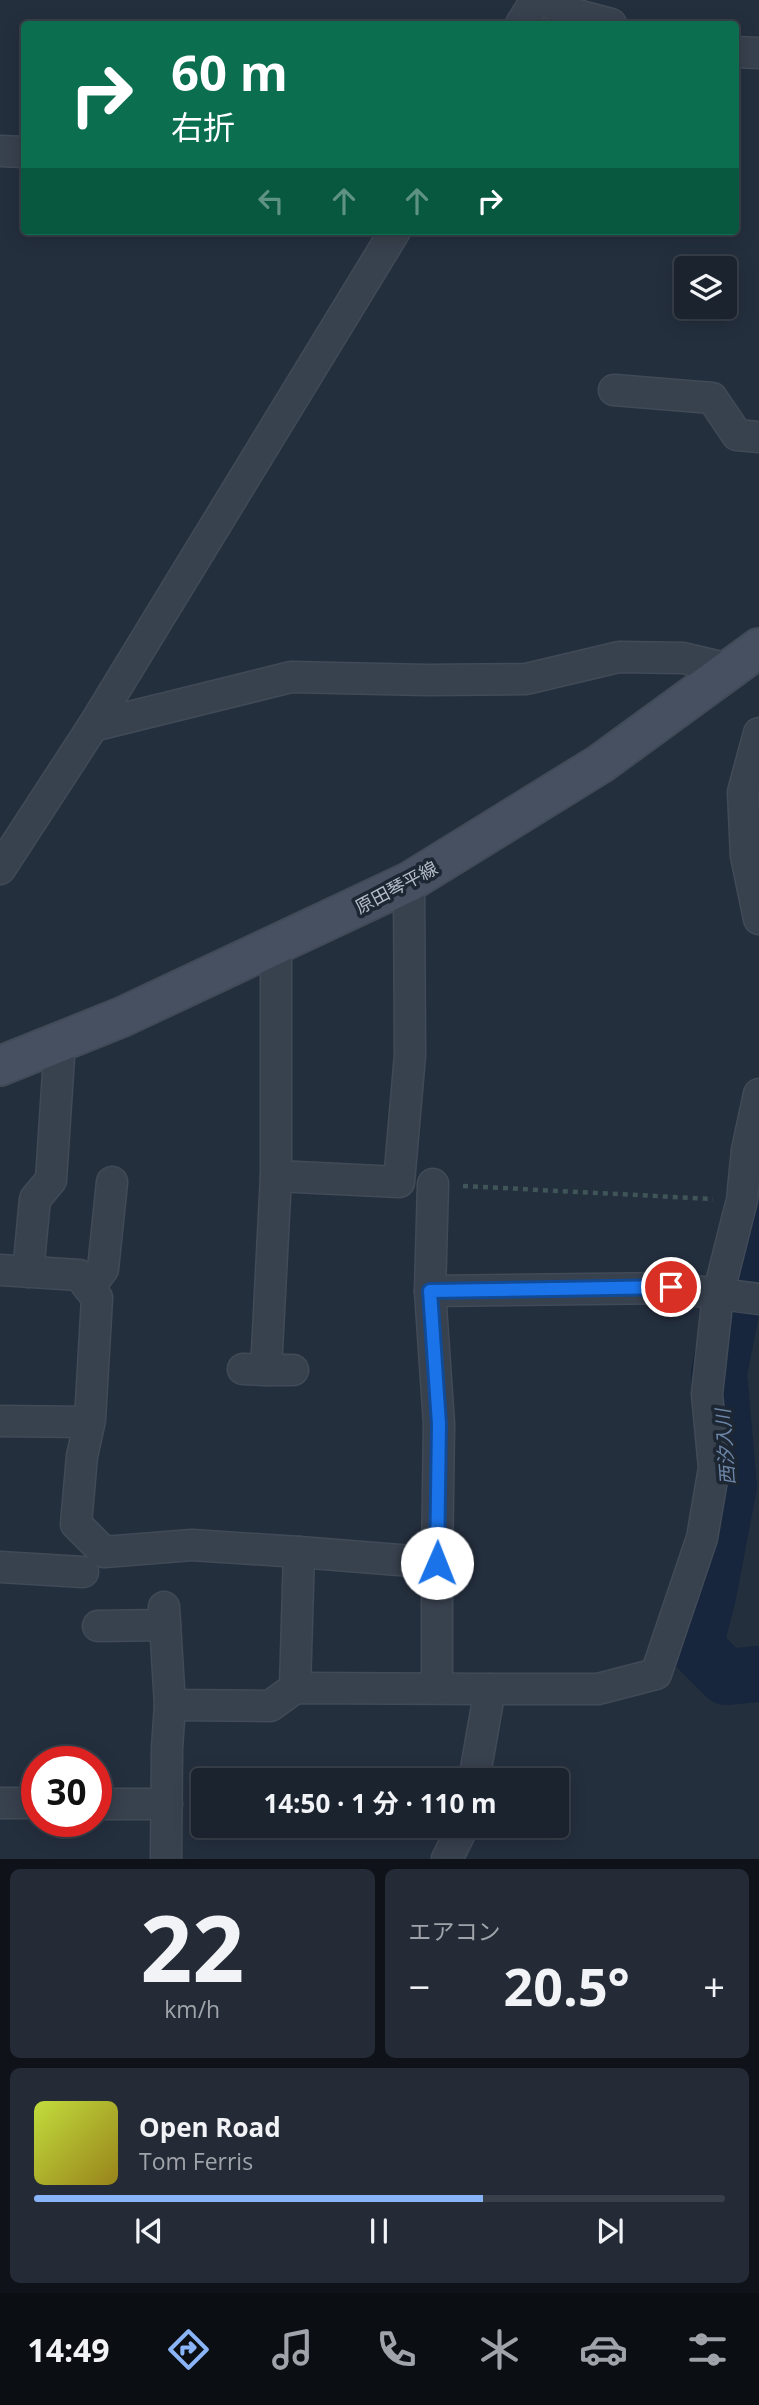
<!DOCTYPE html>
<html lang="ja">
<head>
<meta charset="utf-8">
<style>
	:root { --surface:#1b232e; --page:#242b36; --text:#f1f3f6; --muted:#a0a4aa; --line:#39404a; --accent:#8ab4f8 }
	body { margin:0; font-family:"Open Sans","Noto Sans JP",sans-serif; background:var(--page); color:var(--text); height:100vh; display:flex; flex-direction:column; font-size:26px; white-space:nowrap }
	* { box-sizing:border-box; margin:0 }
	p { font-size:23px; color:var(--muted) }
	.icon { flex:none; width:38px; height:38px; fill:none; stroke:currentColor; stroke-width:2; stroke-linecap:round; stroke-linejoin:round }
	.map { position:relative; height:1859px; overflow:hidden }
	.side { display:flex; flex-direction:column; gap:10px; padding:10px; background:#0f1319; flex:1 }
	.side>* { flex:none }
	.banner { position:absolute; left:21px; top:21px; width:718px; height:214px; border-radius:7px; box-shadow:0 4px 18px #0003,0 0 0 2px var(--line); background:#0b6e4f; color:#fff; overflow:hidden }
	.buttons { position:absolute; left:674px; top:256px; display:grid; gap:14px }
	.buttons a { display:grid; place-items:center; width:63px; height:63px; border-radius:7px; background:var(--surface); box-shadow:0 4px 18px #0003,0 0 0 2px var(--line); font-size:35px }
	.speed { position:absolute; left:21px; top:1746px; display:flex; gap:14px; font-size:35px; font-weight:700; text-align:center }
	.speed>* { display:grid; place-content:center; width:91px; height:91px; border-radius:50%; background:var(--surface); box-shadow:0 4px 18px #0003,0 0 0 2px var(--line); line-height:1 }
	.speed .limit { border:10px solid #d22; background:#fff; color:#111 }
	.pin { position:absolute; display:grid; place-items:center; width:60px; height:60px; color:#fff; margin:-30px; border:4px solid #fff; border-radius:50%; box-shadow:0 2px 7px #0007 }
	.me { position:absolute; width:77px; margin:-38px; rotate:1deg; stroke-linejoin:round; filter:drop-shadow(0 0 5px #0008) }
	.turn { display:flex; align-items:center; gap:24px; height:147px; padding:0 35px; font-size:32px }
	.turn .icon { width:91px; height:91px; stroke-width:2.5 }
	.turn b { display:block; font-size:49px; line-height:60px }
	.lanes { display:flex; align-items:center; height:66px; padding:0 35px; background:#0003; justify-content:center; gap:35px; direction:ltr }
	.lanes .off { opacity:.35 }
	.big { font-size:52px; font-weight:700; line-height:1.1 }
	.side .widget { flex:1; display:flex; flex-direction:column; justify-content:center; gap:10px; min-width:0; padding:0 24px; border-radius:10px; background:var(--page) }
	.side .dial { align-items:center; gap:0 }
	.dial b { font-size:91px; line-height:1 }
	.song { display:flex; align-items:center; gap:21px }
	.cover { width:84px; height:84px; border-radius:10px; background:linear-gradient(135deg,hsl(70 70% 55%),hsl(50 70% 35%)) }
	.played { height:7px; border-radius:4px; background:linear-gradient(90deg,var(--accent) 65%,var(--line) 65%) }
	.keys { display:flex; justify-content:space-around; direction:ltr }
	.heat { display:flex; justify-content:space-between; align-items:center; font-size:38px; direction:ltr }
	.side .tiles { flex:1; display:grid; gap:10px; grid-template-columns:1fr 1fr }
	.widget:last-child { grid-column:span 2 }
	.trip { position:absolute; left:191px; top:1768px; width:378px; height:70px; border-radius:7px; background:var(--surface); box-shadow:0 4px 18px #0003,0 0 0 2px var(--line); font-weight:700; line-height:70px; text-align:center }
	.dock { display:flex; height:112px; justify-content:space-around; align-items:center; background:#0b0e12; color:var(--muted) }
	.dock .icon { width:49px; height:49px }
	.dock .active { color:var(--accent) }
	.dock b { font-size:32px; color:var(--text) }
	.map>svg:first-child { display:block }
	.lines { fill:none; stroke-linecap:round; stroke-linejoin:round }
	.river { stroke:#17263c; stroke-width:56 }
	.street-casing { stroke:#414a57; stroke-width:33 }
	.secondary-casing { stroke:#414a57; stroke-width:42 }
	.path { stroke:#3f5557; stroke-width:4.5; stroke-dasharray:5 5; stroke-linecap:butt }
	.street { stroke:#38414e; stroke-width:30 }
	.secondary { stroke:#465061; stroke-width:38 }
	.route-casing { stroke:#114b97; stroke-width:18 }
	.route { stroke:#1a73e8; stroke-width:12 }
	.labels { text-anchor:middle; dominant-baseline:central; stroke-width:7; stroke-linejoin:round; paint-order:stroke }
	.street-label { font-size:18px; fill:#b4bcc9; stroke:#1d2633 }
	.water-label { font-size:19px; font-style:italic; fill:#6d86a8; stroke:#1d2633 }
</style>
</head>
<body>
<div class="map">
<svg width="759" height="1859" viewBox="0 0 759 1859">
	<rect width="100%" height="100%" fill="#242f3e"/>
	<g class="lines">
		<polyline class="river" points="756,1187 719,1373 729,1486 708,1596 695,1646 726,1677 759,1674"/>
		<g class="street-casing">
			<g id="street">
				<polyline points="546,0 566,12 611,24"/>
				<polyline points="521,24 536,0"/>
				<polyline points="735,52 759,53"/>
				<polyline points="0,151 24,152"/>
				<polyline points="614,390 712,398 737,435 759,437"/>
				<polyline points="93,726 291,677 427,680 526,679 619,657 683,658 730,669"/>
				<polyline points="759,733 743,792 746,856 759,919"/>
				<polyline points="0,869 93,726 395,231"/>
				<polyline points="276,1176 399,1182 410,1055 409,882"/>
				<polyline points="433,1184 430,1291 671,1288 759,1299"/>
				<polyline points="0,1270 79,1275 97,1298 90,1420 82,1456 76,1524 104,1552 192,1545 299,1552 295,1688"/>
				<polyline points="28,1272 35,1199 51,1180 60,1042"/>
				<polyline points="89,1288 103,1269 112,1182"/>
				<polyline points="243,1369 266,1370 276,1176 276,946"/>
				<polyline points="266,1370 293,1370"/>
				<polyline points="0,1421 89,1422"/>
				<polyline points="299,1552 437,1563 439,1424 430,1291"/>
				<polyline points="0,1567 83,1572"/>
				<polyline points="164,1607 170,1705 270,1706 295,1688 490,1689"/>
				<polyline points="98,1626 165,1625"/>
				<polyline points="437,1687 437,1563"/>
				<polyline points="474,1780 490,1689 598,1689 656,1674 702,1538 714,1468 707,1394 718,1295 742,1200 747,1150 759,1094"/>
				<polyline points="0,1803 37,1803"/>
				<polyline points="96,1804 167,1804"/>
				<polyline points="166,1859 167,1748 170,1705"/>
				<polyline points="447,1859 464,1825"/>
			</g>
		</g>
		<g class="secondary-casing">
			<polyline id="secondary" points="0,1066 122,1017 409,882 600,764 759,648"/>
		</g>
		<polyline class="path" points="463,1186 713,1199"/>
		<use href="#street" class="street"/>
		<use href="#secondary" class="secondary"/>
	</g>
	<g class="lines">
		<g class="route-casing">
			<polyline id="route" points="437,1563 439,1424 430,1291 671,1287"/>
		</g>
		<use href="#route" class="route"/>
	</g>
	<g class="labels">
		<g class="street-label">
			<text transform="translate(396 887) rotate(-28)">原田琴平線</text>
		</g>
		<g class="water-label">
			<text transform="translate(725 1447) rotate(-94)">西汐入川</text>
		</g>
	</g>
</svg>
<div class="buttons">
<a><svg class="icon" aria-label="layers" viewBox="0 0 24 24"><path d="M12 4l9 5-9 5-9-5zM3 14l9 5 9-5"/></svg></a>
</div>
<div class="speed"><div class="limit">30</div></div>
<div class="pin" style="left:671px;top:1287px;background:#d93025"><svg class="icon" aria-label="arrive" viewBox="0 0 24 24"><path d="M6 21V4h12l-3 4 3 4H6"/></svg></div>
<svg class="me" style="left:437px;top:1563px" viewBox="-20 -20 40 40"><circle r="19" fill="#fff"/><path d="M0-13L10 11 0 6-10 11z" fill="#1a73e8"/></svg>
<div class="trip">14:50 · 1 分 · 110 m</div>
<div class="banner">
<div class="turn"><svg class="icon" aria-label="right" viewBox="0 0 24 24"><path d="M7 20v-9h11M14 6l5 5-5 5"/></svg><div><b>60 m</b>右折</div></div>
<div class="lanes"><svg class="icon off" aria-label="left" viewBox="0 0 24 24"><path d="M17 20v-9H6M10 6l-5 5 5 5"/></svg><svg class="icon off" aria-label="ahead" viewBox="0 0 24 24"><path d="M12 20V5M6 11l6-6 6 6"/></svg><svg class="icon off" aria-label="ahead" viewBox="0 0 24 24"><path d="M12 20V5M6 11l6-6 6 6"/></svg><svg class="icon" aria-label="right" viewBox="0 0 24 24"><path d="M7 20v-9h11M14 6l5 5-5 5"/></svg></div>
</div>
</div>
<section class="side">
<div class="tiles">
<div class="widget dial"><b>22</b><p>km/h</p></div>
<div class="widget"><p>エアコン</p>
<div class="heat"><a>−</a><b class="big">20.5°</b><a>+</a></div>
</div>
<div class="widget">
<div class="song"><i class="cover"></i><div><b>Open Road</b><p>Tom Ferris</p></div></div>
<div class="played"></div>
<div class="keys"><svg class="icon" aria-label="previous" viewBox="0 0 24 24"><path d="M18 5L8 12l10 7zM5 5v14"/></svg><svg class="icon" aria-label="pause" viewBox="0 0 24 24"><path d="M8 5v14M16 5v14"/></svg><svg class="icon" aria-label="next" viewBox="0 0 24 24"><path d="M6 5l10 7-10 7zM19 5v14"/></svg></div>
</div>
</div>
</section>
<nav class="dock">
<b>14:49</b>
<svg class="icon active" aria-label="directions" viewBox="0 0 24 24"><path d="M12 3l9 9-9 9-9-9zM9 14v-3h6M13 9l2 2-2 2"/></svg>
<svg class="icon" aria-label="music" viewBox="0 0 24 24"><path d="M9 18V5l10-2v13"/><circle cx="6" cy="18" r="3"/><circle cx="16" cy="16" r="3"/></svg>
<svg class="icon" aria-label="phone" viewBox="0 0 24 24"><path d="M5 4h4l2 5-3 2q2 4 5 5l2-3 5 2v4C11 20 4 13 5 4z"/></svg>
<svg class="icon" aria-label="climate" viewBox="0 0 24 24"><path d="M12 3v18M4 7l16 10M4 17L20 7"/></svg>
<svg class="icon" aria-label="car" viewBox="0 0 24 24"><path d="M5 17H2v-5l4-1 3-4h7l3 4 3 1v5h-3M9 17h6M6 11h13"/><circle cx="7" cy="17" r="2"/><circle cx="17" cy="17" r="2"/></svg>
<svg class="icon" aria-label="filters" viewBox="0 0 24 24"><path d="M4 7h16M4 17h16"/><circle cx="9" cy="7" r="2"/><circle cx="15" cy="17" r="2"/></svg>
</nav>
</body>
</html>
